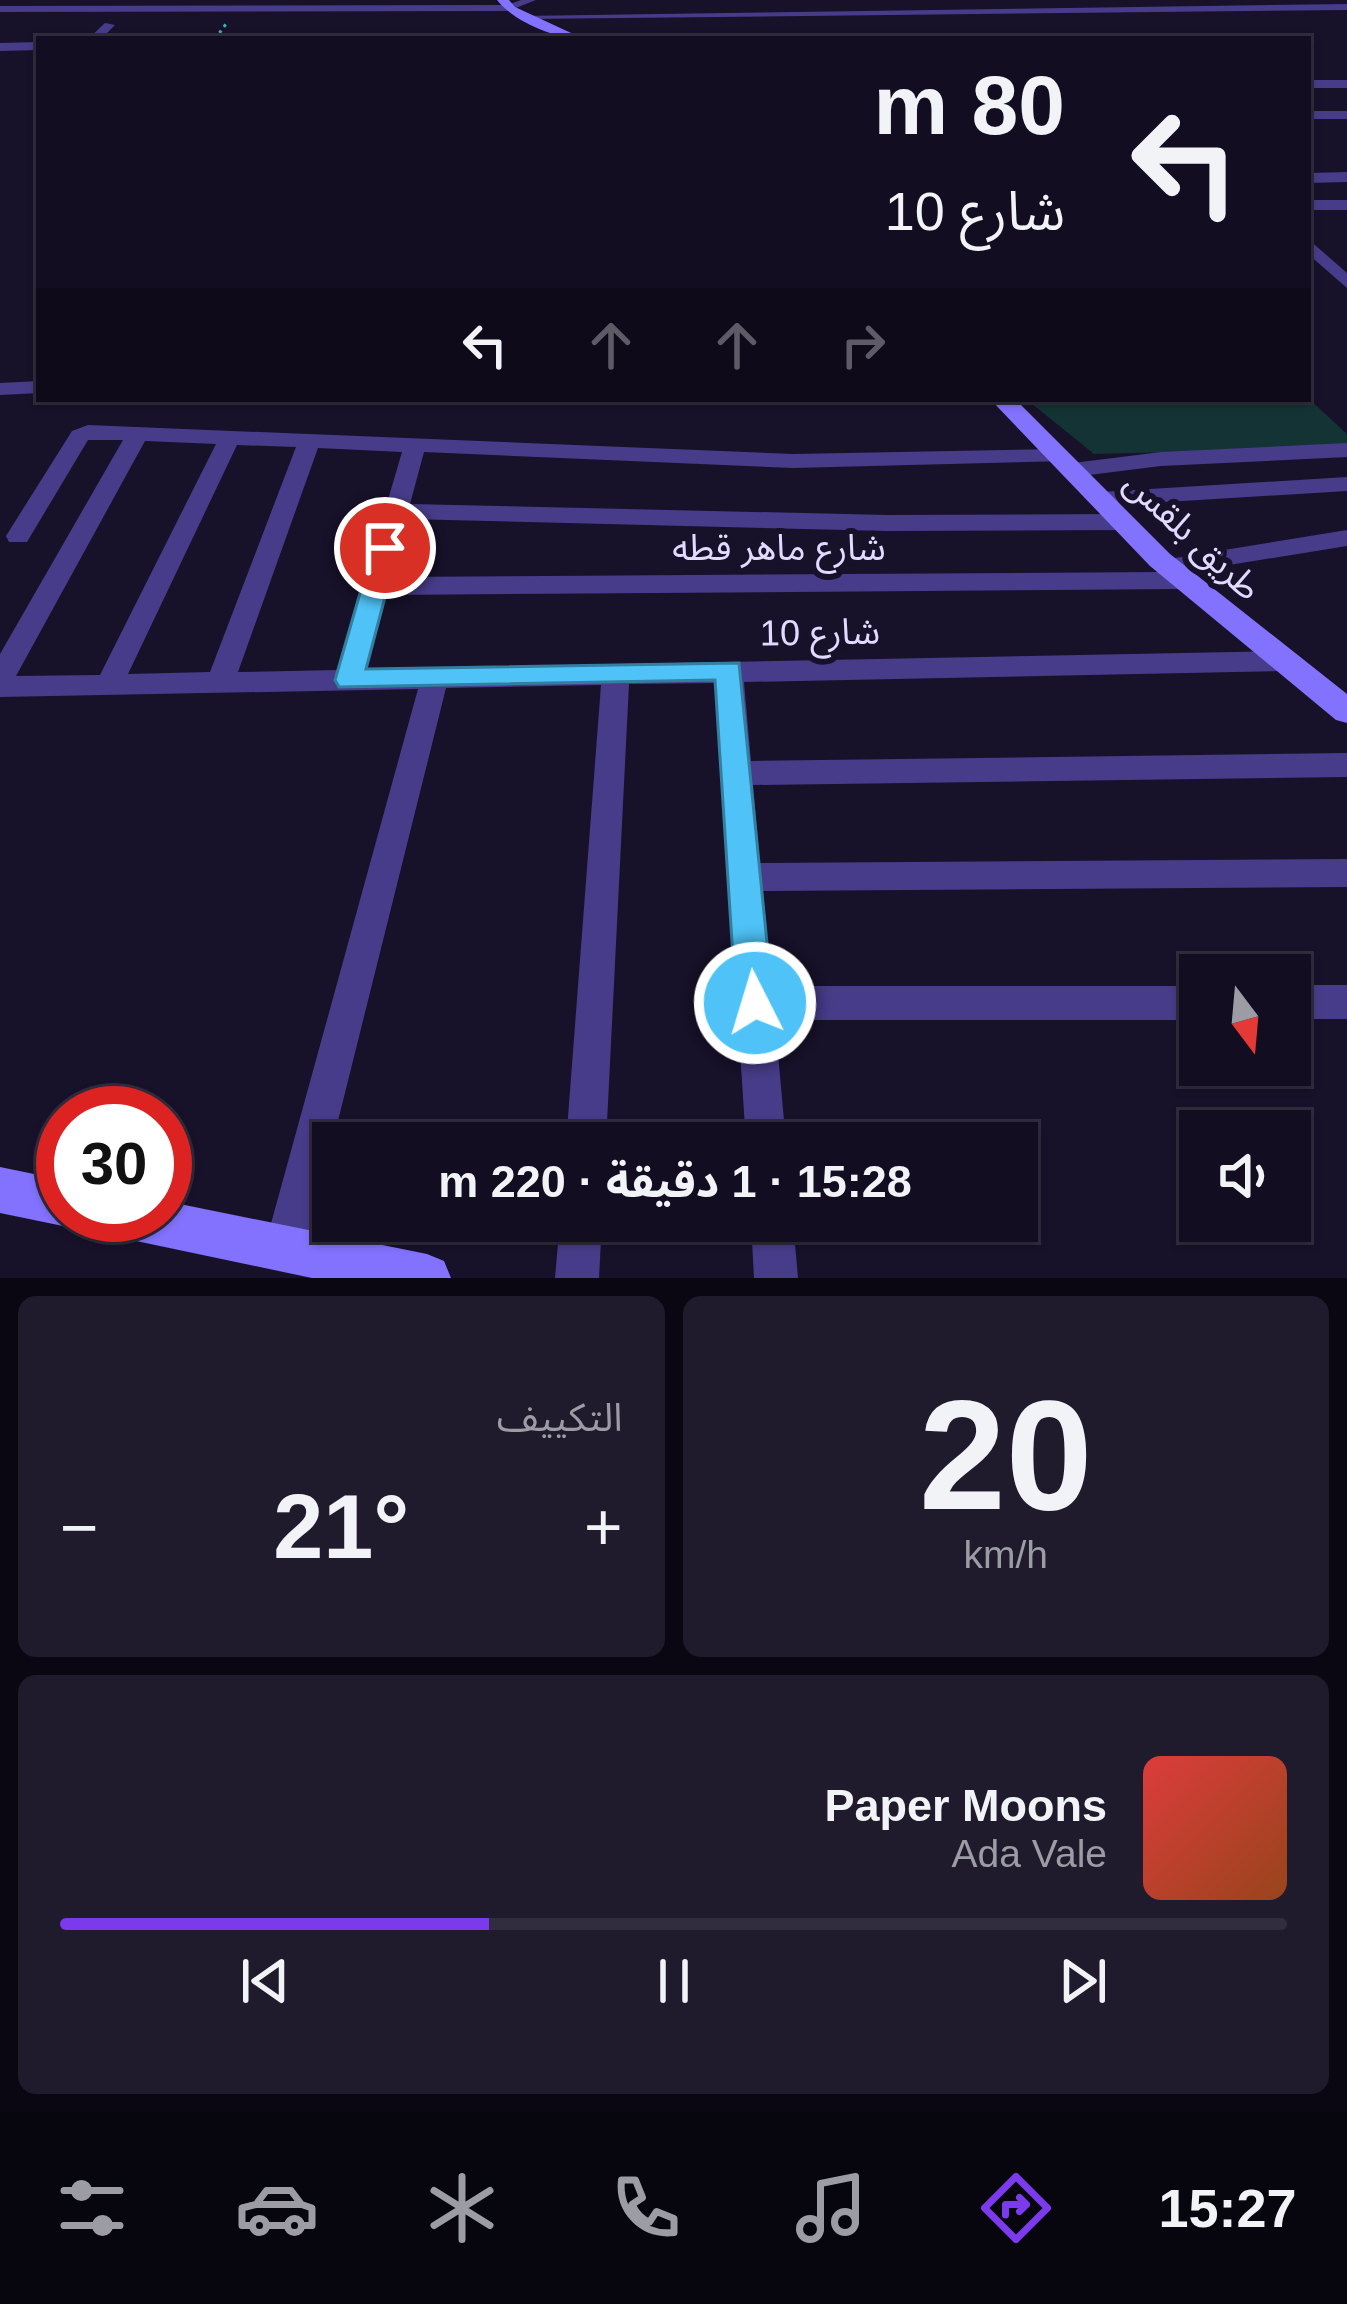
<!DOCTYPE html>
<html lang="ar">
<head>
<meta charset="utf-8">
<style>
	:root { --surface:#120d20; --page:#1f1b2d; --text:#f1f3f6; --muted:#9c9ca5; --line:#312d3e; --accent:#7c3aed }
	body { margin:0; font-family:Arial,"Noto Sans Arabic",sans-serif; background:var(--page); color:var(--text); direction:rtl; height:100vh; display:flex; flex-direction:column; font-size:45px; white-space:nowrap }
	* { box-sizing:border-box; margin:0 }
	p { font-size:39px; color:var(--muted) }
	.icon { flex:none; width:66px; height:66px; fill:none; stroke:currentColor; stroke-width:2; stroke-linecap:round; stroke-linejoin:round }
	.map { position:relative; height:1278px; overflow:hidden; direction:ltr }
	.side { display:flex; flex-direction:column; gap:18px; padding:18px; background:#0a0712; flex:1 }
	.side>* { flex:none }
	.top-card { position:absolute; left:36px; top:36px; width:1275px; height:366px; border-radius:0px; box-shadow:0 3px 9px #0004,0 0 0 3px var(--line); direction:rtl; background:#120d20; color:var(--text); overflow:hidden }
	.needle { width:78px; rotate:164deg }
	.fabs { position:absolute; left:1179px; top:954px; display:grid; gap:24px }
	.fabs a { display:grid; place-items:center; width:132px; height:132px; border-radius:0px; background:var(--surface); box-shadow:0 3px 9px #0004,0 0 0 3px var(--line); font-size:60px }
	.speed { position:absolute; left:36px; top:1086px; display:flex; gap:24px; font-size:60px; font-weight:700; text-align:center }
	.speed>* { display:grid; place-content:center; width:156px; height:156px; border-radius:50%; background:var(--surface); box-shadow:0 3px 9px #0004,0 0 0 3px var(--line); line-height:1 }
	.speed .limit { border:18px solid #d22; background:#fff; color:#111 }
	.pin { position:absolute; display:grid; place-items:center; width:102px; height:102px; color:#fff; margin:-51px; border:6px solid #fff; border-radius:50%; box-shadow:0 3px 12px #0007 }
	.me { position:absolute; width:132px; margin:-66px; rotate:355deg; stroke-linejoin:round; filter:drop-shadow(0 0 9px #0008) }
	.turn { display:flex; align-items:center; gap:42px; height:252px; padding:0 48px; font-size:54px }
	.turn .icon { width:156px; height:156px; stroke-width:2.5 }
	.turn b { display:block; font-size:84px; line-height:102px }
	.lanes { display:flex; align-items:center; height:114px; padding:0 48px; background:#0003; justify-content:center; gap:60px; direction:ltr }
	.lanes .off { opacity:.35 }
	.big { font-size:90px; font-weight:700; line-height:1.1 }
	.side .card { flex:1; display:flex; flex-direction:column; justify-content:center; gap:18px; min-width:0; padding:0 42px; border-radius:18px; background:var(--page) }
	.side .dial { align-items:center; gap:0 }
	.dial b { font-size:156px; line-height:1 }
	.song { display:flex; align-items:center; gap:36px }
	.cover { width:144px; height:144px; border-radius:18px; background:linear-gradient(135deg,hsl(0 70% 55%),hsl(20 70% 35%)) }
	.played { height:12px; border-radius:6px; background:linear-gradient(90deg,var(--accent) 35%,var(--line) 35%) }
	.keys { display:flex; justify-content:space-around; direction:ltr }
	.heat { display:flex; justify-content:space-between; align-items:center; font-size:66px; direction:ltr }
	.side .tiles { flex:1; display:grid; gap:18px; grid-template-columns:1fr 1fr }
	.card:last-child { grid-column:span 2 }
	.trip { position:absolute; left:312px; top:1122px; width:726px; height:120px; border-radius:0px; background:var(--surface); box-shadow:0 3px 9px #0004,0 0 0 3px var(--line); font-weight:700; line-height:120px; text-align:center; direction:rtl }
	.tab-bar { display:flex; height:192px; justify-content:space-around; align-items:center; background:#07050d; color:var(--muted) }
	.tab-bar .icon { width:84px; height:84px }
	.tab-bar .current { color:var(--accent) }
	.tab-bar b { font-size:54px; color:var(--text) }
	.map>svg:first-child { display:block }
	.green { fill:#143334 }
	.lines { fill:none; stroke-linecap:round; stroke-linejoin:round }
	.path { stroke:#31b7bc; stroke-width:3; stroke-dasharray:3 4.5; stroke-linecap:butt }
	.street { fill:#473c89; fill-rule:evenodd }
	.secondary { fill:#8372fe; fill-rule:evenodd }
	.route { fill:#4fc3f7; stroke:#337fa1; stroke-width:3 }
	.labels { text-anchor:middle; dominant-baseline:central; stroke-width:12; stroke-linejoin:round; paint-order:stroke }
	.street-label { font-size:36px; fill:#e2dbff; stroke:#18112a }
</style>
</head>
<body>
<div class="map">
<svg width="1347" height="1278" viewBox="0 0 1347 1278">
	<rect width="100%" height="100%" fill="#18112a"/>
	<polygon class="green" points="1308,398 1347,434 1347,448 1094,454 1026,399"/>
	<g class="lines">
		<polyline class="path" points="215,39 226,24"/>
		<g class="street">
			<polygon points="521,0 536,0 508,11 0,12 0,6 507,5"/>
			<polygon points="1347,4 1347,10 525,19 519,16"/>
			<polygon points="105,23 115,25 101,39 88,39"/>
			<polygon points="39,42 39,50 0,51 0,43"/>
			<rect x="1308" y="80" width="39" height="8"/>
			<rect x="1308" y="111" width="39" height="8"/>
			<polygon points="1347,172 1347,182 1308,183 1308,173"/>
			<rect x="1308" y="200" width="39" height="10"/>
			<polygon points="1308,239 1347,273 1347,288 1308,254"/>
			<polygon points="39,381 39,393 0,395 0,383"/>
			<path d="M 88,425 L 793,454 L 1059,449 L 1070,456 L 1067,461 L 793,468 L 424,452 L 410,504 L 887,515 L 1123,514 L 1135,522 L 1123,530 L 887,531 L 406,519 L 391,577 L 1159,572 L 1160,561 L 1169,559 L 1347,530 L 1347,546 L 1186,572 L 1196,580 L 1183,589 L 386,595 L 366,669 L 1281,651 L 1295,661 L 1281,671 L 744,682 L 751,761 L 1347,753 L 1347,777 L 753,785 L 760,863 L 1347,859 L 1347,887 L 763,891 L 772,986 L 1200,986 L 1200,1020 L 775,1020 L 786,1143 L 746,1143 L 716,683 L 629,684 L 606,1143 L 566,1143 L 601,685 L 446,688 L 306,1249 L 300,1264 L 285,1270 L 270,1264 L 264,1249 L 418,689 L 0,697 L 0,654 L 123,440 L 88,440 L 27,542 L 9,542 L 6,536 L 72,431 ZM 145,441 L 216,444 L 100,675 L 16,676 ZM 237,445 L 296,447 L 210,672 L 128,674 ZM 318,448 L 402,452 L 338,670 L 238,672 Z"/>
			<polygon points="1347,443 1347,457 1161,466 1073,477 1062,470 1073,463 1161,452"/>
			<polygon points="1347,477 1347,491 1101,506 1089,499 1101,492"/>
			<rect x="1290" y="985" width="57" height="34"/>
			<polygon points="560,1221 602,1221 599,1278 555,1278"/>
			<polygon points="751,1221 793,1221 798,1278 754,1278"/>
		</g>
		<g class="secondary">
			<path d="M 497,0 L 509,0 L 515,7 L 584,39 C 556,39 514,22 497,0 Z"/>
			<polygon points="990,399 1015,399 1170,554 1347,694 1347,723 1336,720 1150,566"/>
			<polygon points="0,1167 63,1180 63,1215 81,1215 79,1219 63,1226 0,1213"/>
			<polygon points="165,1201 427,1254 444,1261 451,1278 312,1278 122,1238 106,1231 99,1215 165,1215"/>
		</g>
	</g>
	<polygon class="route" points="385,540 398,548 366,669 739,663 773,1003 768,1016 755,1021 742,1016 736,1003 715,680 339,687 335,680 373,548"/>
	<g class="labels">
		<g class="street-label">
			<text transform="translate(1193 535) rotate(43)">طريق بلقس</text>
			<text x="779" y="547">شارع ماهر قطه</text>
			<text transform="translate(820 632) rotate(-1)">شارع 10</text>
		</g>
	</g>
</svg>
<div class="fabs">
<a><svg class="needle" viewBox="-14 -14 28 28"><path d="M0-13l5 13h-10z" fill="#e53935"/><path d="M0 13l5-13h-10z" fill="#9c9ca5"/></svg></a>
<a><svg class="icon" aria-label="sound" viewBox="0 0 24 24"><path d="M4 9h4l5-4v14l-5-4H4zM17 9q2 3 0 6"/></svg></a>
</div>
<div class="speed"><div class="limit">30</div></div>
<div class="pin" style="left:385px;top:548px;background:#d93025"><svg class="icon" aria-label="arrive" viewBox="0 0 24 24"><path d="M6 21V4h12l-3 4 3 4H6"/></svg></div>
<svg class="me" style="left:755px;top:1003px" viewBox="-20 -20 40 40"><circle r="17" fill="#4fc3f7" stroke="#fff" stroke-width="3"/><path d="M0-11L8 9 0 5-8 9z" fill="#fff"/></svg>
<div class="trip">15:28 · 1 دقيقة · 220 m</div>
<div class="top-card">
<div class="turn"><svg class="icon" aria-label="left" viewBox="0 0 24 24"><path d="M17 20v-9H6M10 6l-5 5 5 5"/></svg><div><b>80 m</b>شارع 10</div></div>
<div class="lanes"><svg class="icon" aria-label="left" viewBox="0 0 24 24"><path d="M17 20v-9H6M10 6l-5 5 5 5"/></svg><svg class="icon off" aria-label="ahead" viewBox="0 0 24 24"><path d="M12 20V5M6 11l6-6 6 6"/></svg><svg class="icon off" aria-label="ahead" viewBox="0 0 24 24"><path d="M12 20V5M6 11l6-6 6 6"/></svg><svg class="icon off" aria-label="right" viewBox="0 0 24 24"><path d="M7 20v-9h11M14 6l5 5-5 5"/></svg></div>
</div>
</div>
<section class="side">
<div class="tiles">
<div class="card dial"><b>20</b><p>km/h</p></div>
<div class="card"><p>التكييف</p>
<div class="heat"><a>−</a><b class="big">21°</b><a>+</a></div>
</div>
<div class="card">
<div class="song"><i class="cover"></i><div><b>Paper Moons</b><p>Ada Vale</p></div></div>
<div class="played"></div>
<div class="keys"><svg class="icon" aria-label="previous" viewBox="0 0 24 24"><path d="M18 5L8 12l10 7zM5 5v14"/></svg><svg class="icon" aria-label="pause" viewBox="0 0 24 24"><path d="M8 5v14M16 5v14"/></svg><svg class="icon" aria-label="next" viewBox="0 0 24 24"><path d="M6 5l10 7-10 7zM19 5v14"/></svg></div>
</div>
</div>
</section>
<nav class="tab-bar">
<b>15:27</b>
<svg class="icon current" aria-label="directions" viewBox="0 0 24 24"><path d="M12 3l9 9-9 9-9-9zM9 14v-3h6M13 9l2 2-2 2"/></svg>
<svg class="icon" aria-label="music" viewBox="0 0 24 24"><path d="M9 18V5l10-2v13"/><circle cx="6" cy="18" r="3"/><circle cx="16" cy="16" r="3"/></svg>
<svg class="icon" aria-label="phone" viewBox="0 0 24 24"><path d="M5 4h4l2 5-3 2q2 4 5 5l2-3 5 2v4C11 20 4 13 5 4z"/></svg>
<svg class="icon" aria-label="climate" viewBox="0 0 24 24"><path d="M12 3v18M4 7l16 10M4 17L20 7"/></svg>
<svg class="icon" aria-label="car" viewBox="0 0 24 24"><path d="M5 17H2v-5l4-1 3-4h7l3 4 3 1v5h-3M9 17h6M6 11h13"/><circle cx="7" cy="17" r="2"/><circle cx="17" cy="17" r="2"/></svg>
<svg class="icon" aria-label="filters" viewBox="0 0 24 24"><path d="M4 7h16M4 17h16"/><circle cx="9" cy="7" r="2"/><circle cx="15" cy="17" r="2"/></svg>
</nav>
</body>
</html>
